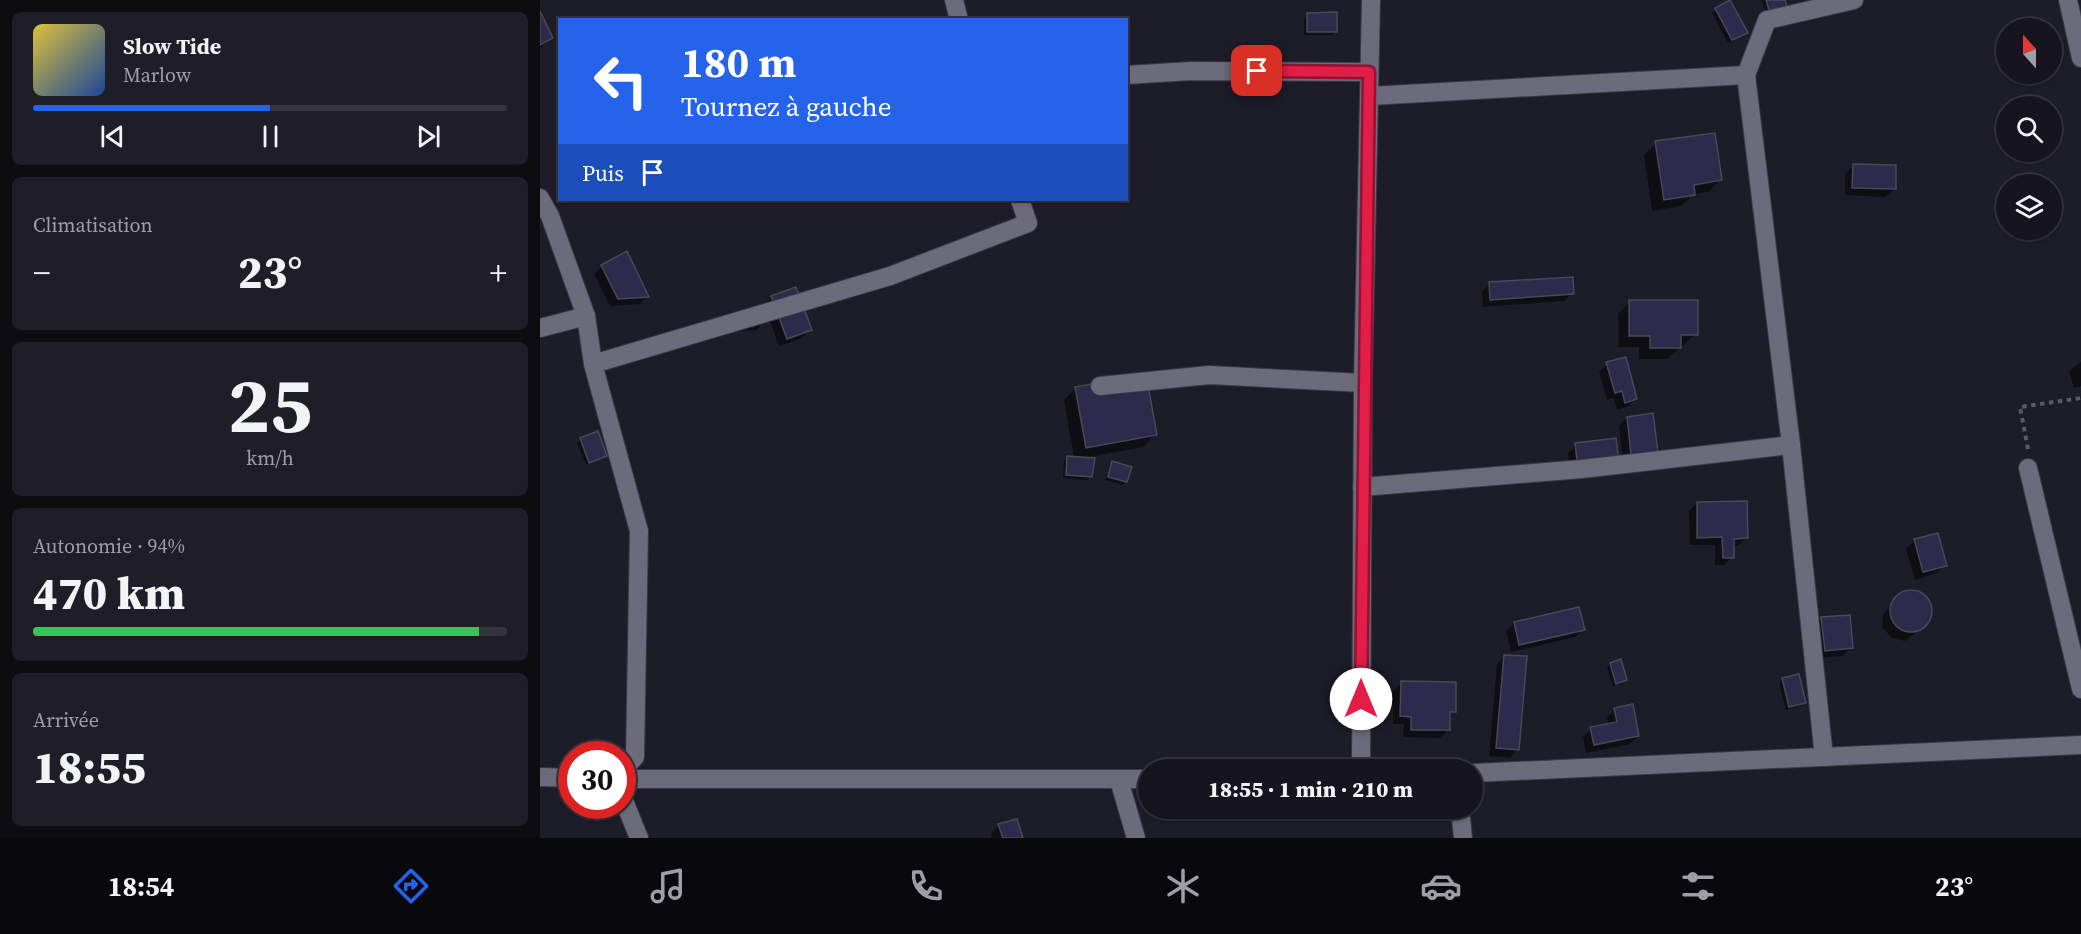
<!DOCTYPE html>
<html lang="fr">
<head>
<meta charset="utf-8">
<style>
	:root { --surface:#16151f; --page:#1f1e28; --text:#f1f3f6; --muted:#9e9fa4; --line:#35343d; --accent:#2563eb }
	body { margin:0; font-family:"Source Serif 4",serif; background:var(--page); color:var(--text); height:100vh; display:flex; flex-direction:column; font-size:22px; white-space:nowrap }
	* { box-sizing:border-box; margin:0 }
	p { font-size:20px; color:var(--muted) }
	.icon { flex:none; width:33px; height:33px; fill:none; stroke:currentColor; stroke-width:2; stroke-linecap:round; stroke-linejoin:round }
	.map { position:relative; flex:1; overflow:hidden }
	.side { display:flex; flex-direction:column; gap:12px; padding:12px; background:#0c0c11; width:540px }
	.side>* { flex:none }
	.hud { position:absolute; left:18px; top:18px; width:570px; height:183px; border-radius:0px; box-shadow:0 2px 4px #0004,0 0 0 2px var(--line); background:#2563eb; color:#fff; overflow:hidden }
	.needle { width:39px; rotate:339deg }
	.buttons { position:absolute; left:1456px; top:18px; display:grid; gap:12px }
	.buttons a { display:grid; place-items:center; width:66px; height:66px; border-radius:50%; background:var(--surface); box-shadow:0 2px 4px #0004,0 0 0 2px var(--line); font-size:30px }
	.speed { position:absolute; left:18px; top:741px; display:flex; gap:12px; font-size:30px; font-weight:700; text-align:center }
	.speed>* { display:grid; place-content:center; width:78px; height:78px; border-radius:50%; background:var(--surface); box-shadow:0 2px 4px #0004,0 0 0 2px var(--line); line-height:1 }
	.speed .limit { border:9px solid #d22; background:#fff; color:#111 }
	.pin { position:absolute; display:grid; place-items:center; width:51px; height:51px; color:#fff; margin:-26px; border-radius:12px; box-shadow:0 3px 9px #0006 }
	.me { position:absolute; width:66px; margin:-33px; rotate:0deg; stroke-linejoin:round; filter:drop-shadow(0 0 4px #0008) }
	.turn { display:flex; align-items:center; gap:21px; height:126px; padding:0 24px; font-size:27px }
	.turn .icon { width:78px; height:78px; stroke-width:2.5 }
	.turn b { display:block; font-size:42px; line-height:51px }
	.then { display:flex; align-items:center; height:57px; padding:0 24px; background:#0003; gap:12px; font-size:22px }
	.big { font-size:45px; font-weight:800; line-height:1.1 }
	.side .widget { flex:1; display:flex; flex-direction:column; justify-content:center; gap:9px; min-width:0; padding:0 21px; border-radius:9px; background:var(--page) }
	.side .dial { align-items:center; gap:0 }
	.dial b { font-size:78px; line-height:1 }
	.song { display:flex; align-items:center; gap:18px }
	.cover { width:72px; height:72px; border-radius:9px; background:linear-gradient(135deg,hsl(50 70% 55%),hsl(220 70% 35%)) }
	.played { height:6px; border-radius:3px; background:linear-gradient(90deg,var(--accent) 50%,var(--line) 50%) }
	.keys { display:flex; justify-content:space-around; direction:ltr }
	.heat { display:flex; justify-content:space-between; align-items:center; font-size:33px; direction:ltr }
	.charge { height:9px; border-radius:4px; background:linear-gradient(90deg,#34c759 94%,var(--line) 0) }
	.trip { position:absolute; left:598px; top:759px; width:345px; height:60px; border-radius:30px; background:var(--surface); box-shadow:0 2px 4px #0004,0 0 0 2px var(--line); font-weight:800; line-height:60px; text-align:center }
	.tabs { display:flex; height:96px; justify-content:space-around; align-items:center; background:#09080c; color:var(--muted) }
	.tabs .icon { width:42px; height:42px }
	.tabs .current { color:var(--accent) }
	.tabs b { font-size:27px; color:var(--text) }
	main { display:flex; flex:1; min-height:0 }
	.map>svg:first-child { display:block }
	.shadow { fill:#0007 }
	.building { fill:#2e2a4b; stroke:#494857; stroke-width:1.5 }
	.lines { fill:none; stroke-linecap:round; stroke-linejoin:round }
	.minor-casing { stroke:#3a3944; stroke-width:20 }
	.path { stroke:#5a5965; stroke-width:4; stroke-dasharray:4.5 4.5; stroke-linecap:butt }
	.minor { stroke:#6c6b7b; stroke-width:18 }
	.route-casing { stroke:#92132f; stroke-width:15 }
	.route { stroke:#e11d48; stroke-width:10 }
</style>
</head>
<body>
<main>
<section class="side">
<div class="widget">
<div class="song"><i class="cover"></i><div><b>Slow Tide</b><p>Marlow</p></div></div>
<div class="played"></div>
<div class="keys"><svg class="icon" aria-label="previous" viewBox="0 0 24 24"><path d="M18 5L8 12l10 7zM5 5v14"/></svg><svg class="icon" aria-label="pause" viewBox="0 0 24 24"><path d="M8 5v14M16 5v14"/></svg><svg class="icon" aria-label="next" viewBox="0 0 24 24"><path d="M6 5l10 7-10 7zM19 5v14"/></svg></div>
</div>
<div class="widget"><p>Climatisation</p>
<div class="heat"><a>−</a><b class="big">23°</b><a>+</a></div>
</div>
<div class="widget dial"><b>25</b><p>km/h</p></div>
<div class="widget"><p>Autonomie · 94%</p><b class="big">470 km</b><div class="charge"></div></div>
<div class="widget"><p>Arrivée</p><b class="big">18:55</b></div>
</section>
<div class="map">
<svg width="1541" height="838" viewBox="0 0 1541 838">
	<rect width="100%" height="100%" fill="#1d1c29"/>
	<g class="shadow">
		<polygon points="1222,0 1243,0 1245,6 1241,9 1226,13"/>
		<polygon points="1190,2 1206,33 1188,43 1172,13"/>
		<polygon points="0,14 11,38 0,48"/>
		<polygon points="768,14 796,31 792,35 764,35 764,18"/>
		<polygon points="1116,143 1180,180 1168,192 1154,194 1141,206 1112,211 1104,155"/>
		<polygon points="1313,166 1354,189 1346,197 1305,195 1305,174"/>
		<polygon points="62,266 107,296 100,304 70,306 54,274"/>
		<polygon points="950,284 1032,293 1024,301 943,307 942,292"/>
		<polygon points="232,297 270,330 262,338 239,346 224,305"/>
		<polygon points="1090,302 1156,334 1127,359 1099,359 1099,347 1078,347 1078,314"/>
		<polygon points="213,306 220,326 217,330 199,331 193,315"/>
		<polygon points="1541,362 1541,386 1534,388 1529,371"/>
		<polygon points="1067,364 1096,399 1087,407 1077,410 1074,398 1067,400 1059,372"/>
		<polygon points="536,388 615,435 603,447 543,458 551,476 547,480 523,478 524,461 528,458 534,458 524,400"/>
		<polygon points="1087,418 1116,451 1083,462 1079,426"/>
		<polygon points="41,439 66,455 46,465 37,443"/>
		<polygon points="1036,445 1070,471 1031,476 1028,453"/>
		<polygon points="573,463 586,481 582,485 565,480"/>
		<polygon points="1157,503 1206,538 1198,546 1192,546 1192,557 1184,565 1175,565 1175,545 1150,545 1149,511"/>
		<polygon points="1374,541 1405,565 1397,573 1375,580 1366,549"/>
		<polygon points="1375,591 1386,598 1391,611 1386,625 1365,641 1352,638 1342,627 1343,614 1360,594"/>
		<polygon points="1282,619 1311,648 1303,656 1277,658 1274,627"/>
		<polygon points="974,623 1043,629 1035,637 971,652 966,631"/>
		<polygon points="965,656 978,749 970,758 949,756 957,664"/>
		<polygon points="1070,664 1086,680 1082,684 1073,686 1067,667"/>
		<polygon points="1242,679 1265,702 1261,706 1246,710 1239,683"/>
		<polygon points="861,683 914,711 908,717 908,730 900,738 863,737 864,724 853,724 853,691"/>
		<polygon points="1075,709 1098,736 1090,744 1046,753 1043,737 1051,729 1069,725 1067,717"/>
		<polygon points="459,825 481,838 452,838 451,834"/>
	</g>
	<g class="building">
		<polygon points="1190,0 1208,33 1192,40 1175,8"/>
		<polygon points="1226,0 1245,0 1247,6 1229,10"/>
		<polygon points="0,11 13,38 0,45"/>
		<polygon points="797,12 797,32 767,32 767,13"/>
		<polygon points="1175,133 1182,180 1154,185 1155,195 1124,200 1115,141"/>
		<polygon points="1313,164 1356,165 1356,189 1312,188"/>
		<polygon points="87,251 109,297 78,299 61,265"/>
		<polygon points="1033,277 1034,294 950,300 949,282"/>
		<polygon points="256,287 272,330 247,339 231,296"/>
		<polygon points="1089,300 1158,300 1158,335 1141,335 1141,348 1110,348 1110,336 1089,336"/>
		<polygon points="1086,357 1097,399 1085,403 1082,391 1075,393 1066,362"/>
		<polygon points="606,374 617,435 546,448 535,387"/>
		<polygon points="1113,413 1118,452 1091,455 1087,417"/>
		<polygon points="58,431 67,456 49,463 40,438"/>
		<polygon points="1076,438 1079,463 1038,469 1035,443"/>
		<polygon points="527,456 555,458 552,477 526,475"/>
		<polygon points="572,461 592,467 587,482 568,477"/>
		<polygon points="1207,501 1208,538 1194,539 1194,558 1183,558 1182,537 1157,538 1157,502"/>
		<polygon points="1398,533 1407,566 1383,572 1374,539"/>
		<circle cx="1371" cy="611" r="21"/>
		<polygon points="1039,607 1045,630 979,645 974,622"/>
		<polygon points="1310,615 1313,648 1285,651 1281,617"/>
		<polygon points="964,655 987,656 979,750 956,748"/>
		<polygon points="1081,659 1087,680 1076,684 1070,663"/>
		<polygon points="1259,674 1266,703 1249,707 1242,678"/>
		<polygon points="861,681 916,682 916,712 910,712 910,730 871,730 871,717 860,716"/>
		<polygon points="1093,704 1099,736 1054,745 1050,727 1077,722 1074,708"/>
		<polygon points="477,819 483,838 463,838 458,824"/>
	</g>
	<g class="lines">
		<g class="minor-casing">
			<g id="minor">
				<polyline points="414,0 419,20"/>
				<polyline points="1528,0 1541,58"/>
				<polyline points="586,75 651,71 829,72"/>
				<polyline points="1206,75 1251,445 1284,757"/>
				<polyline points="829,96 1206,75 1227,20 1314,0"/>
				<polyline points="0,198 10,216 46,316 53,364 99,531 95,757 82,771"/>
				<polyline points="0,328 46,316"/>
				<polyline points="53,364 350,276 488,223 480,200"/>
				<polyline points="560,386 669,375 823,383"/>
				<polyline points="1488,468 1541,689"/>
				<polyline points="822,487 1042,469 1251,445"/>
				<polyline points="821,770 823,383 831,0"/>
				<polyline points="933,773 1541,745"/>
				<polyline points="0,777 32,778"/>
				<polyline points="82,779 609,779"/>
				<polyline points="579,780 596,838"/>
				<polyline points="82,796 99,838"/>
				<polyline points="920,808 923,838"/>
			</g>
		</g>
		<polyline class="path" points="1488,449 1480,407 1541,398"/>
		<use href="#minor" class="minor"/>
	</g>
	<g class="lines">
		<g class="route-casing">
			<polyline id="route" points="717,71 829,72 821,699"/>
		</g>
		<use href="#route" class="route"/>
	</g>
</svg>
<div class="buttons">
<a><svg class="needle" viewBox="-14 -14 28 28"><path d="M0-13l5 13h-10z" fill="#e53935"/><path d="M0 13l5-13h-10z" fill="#9e9fa4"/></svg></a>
<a><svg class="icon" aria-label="search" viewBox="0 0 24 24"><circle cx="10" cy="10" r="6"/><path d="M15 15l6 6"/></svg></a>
<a><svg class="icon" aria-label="layers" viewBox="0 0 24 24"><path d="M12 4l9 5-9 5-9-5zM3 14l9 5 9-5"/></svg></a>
</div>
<div class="speed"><div class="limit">30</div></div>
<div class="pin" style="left:717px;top:71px;background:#d93025"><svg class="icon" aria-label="arrive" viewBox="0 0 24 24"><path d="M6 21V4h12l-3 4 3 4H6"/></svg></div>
<svg class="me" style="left:821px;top:699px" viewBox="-20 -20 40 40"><circle r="19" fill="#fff"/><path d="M0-13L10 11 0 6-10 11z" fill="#e11d48"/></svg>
<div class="trip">18:55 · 1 min · 210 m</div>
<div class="hud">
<div class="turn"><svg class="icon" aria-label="left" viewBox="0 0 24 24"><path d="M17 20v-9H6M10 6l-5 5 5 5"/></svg><div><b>180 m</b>Tournez à gauche</div></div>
<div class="then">Puis<svg class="icon" aria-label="arrive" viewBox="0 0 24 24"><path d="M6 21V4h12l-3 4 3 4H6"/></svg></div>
</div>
</div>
</main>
<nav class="tabs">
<b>18:54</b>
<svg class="icon current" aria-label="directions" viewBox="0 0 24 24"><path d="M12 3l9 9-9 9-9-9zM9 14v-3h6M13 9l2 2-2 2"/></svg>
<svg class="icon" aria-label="music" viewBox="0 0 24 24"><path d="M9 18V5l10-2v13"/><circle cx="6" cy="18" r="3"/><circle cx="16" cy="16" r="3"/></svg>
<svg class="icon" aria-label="phone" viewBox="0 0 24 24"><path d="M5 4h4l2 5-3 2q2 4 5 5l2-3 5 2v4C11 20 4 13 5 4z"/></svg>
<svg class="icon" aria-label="climate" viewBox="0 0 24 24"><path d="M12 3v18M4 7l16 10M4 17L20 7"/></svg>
<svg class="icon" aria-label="car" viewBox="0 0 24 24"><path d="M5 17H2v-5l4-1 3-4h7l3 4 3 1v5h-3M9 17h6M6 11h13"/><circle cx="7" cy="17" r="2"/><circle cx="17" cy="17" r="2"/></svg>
<svg class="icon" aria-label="filters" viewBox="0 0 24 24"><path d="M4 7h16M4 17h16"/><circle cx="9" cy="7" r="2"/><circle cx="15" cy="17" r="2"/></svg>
<b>23°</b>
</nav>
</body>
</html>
